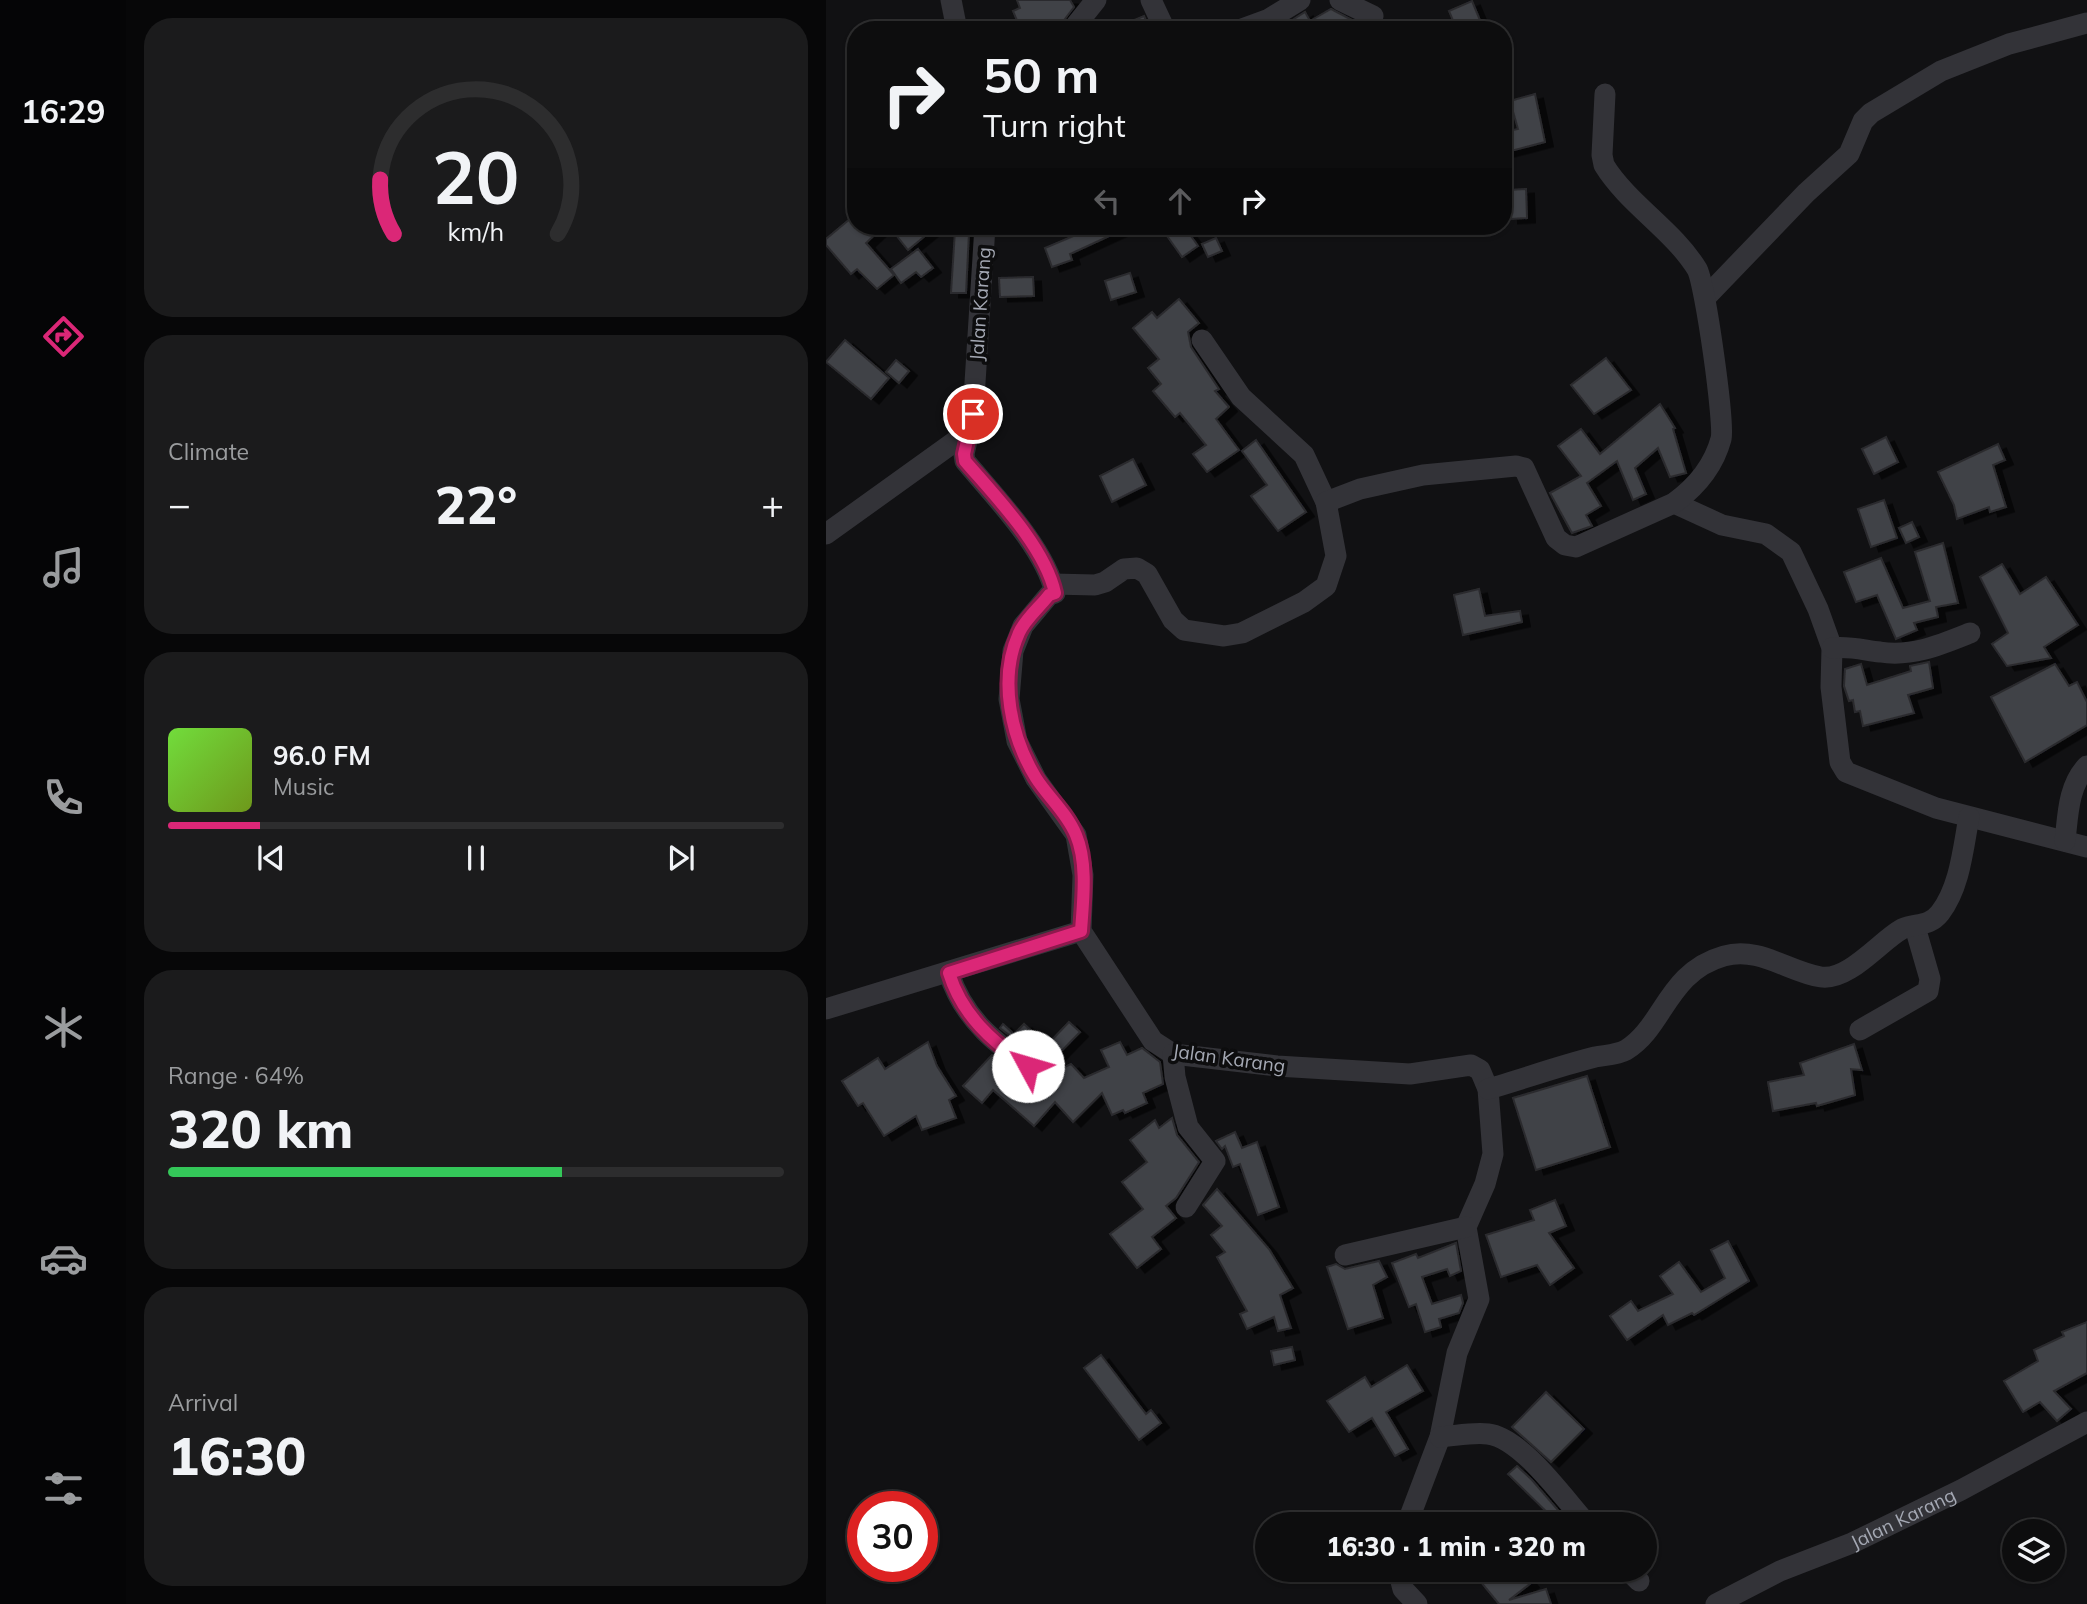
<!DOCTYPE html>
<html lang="en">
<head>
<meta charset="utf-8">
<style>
	:root { --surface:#0d0d0e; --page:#1b1b1c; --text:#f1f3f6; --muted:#9a9c9e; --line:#2d2d2e; --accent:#db2777 }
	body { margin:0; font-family:Mulish,sans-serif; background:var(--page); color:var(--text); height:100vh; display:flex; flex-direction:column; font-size:26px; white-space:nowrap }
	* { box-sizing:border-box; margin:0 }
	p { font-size:23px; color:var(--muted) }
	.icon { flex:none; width:38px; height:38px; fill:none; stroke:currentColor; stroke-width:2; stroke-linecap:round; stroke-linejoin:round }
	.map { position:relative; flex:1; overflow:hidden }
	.side { display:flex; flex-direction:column; gap:18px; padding:18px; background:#070708; width:700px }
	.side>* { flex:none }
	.hud { position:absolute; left:21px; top:21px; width:665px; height:214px; border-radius:28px; box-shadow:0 2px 5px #0004,0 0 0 2px var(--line); background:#0d0d0e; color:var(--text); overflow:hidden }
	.buttons { position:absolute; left:1176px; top:1519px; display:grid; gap:14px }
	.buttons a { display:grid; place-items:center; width:63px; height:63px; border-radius:50%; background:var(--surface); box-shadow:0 2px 5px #0004,0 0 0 2px var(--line); font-size:35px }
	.speed { position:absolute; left:21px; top:1491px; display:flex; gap:14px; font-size:35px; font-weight:700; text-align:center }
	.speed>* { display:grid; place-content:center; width:91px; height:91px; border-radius:50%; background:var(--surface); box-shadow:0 2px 5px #0004,0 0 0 2px var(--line); line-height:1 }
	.speed .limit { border:10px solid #d22; background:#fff; color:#111 }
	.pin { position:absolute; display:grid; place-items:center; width:60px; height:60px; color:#fff; margin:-30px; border:4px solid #fff; border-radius:50%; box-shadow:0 2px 7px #0007 }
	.me { position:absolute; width:77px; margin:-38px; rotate:309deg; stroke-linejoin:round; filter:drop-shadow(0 0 5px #0008) }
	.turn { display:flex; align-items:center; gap:24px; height:147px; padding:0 21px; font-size:32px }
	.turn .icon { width:91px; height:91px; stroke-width:2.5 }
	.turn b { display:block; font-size:49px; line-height:60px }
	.lanes { display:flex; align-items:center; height:66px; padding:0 21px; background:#0003; justify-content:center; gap:35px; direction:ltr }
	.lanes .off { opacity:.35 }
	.big { font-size:52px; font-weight:800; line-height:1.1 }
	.side .tile { flex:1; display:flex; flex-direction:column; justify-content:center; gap:10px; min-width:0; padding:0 24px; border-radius:28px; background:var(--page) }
	.side .dial { align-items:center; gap:0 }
	.dial svg { height:182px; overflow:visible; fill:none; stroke:var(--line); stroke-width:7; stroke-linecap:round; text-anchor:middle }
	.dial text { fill:var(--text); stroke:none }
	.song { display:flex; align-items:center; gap:21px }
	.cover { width:84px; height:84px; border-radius:10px; background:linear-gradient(135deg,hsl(100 70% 55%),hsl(80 70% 35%)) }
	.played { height:7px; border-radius:4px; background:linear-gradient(90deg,var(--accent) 15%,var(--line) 15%) }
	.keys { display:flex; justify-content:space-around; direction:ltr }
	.heat { display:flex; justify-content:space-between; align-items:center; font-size:38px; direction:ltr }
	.charge { height:10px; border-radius:5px; background:linear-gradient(90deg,#34c759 64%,var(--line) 0) }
	.trip { position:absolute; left:429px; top:1512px; width:402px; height:70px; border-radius:35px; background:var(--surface); box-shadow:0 2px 5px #0004,0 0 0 2px var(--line); font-weight:800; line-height:70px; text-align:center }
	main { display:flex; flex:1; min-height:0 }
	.tab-bar { display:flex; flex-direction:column; width:126px; justify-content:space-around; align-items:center; background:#050506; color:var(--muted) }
	.tab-bar .icon { width:49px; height:49px }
	.tab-bar .active { color:var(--accent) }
	.tab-bar b { font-size:32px; color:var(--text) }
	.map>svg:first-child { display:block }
	.building { fill:#414246; stroke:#2c2c2f; stroke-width:2; filter:url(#shadow) }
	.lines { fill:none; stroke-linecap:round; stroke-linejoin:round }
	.minor { stroke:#333338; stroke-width:21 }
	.route-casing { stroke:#8e194d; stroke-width:18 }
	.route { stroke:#db2777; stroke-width:12 }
	.labels { text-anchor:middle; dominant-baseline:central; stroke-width:7; stroke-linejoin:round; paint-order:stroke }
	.street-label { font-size:19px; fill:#a4a8b3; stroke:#0d0d0e }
</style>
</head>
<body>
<main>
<nav class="tab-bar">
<b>16:29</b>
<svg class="icon active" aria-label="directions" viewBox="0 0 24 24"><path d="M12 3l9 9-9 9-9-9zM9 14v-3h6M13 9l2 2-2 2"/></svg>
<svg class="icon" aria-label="music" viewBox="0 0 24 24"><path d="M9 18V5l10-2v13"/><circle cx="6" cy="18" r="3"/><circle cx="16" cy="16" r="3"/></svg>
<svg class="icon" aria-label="phone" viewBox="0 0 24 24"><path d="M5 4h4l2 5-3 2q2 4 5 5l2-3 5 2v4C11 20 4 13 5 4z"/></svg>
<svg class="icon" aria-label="climate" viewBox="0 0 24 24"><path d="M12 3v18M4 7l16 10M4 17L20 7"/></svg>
<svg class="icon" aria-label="car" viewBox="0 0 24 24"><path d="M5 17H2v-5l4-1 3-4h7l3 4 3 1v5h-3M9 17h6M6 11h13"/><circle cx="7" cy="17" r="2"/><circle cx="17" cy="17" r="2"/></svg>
<svg class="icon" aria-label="filters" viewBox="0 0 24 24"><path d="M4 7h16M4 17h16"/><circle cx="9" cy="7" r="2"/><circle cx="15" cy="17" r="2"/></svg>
</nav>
<section class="side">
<div class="tile dial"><svg viewBox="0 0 100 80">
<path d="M14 69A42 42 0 1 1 86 69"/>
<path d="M14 69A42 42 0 0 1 8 45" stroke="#db2777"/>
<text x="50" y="56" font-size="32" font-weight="700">20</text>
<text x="50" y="72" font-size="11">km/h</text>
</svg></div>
<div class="tile"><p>Climate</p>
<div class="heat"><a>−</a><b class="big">22°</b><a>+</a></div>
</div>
<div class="tile">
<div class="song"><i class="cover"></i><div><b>96.0 FM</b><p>Music</p></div></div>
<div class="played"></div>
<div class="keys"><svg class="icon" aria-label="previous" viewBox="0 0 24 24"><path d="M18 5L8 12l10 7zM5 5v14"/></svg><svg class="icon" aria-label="pause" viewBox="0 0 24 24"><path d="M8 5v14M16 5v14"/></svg><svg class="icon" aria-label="next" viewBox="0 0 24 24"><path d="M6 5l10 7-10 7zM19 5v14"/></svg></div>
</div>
<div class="tile"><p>Range · 64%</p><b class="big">320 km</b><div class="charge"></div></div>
<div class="tile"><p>Arrival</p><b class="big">16:30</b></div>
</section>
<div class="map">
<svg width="1261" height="1604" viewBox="0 0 1261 1604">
	<defs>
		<filter id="shadow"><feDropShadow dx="8" dy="4.5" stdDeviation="0" flood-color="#0009"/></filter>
	</defs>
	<rect width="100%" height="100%" fill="#111113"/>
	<g class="building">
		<polygon points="191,0 244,0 248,7 235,24 223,30 195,30 187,11 194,8"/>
		<polygon points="646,1 658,30 631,30 623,11"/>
		<polygon points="505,9 541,28 555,26 558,30 451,30 479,12 484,21"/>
		<polygon points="318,16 324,30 287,30 287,29"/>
		<polygon points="709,94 719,142 677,153 677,132 692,129 684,101"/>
		<polygon points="700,189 701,218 684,219 683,190"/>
		<polygon points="30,214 30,226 58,226 40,243 68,275 51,289 31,269 25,274 0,245 0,239"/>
		<polygon points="63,226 111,226 82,250"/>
		<polygon points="271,226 305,226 244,254 246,260 226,267 219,248"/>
		<polygon points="334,226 358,226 372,246 356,257"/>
		<polygon points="129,231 143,232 140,293 125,293"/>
		<polygon points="390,238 396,251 382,257 376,244"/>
		<polygon points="92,249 107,268 95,277 90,272 75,283 65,269"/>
		<polygon points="304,273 310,292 285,300 279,281"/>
		<polygon points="207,277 208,296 174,297 173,278"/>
		<polygon points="353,299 373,323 362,332 365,347 393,389 389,391 403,407 390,419 413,450 381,472 367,454 380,445 354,413 349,417 327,391 335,384 322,368 333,359 307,328 326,312 331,318"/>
		<polygon points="19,340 63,378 45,399 0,362"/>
		<polygon points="780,358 805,390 768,414 745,385"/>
		<polygon points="70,360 83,371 73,383 60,372"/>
		<polygon points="834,404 849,428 847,429 860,473 844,477 832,448 809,468 820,494 807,500 791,461 761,483 775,506 760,515 766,526 746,533 724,493 755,476 732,446 755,429 774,454"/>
		<polygon points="1060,437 1072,462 1048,474 1036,449"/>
		<polygon points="430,440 480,512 452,531 425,496 441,485 416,451"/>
		<polygon points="1172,444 1179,460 1167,465 1180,507 1164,512 1163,507 1131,519 1128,505 1112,472"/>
		<polygon points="307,459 320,485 286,502 274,476"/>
		<polygon points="1058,500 1071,538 1045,547 1032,509"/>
		<polygon points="1086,522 1093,537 1080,543 1073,528"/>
		<polygon points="1117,543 1132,603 1110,607 1112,617 1088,623 1091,630 1070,639 1051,595 1030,602 1018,572 1055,558 1077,608 1104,601 1089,552"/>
		<polygon points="1176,564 1194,594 1220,577 1252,625 1218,647 1225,658 1181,666 1166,644 1182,633 1154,577"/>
		<polygon points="653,589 659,616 694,611 696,622 637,635 628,595"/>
		<polygon points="1103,662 1107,688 1082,695 1088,713 1037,726 1034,711 1029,712 1027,700 1023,701 1018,686 1019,669 1035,664 1041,685 1085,671 1084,666"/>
		<polygon points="1229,664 1243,686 1251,682 1261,702 1261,725 1199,762 1165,697"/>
		<polygon points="243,1022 254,1032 222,1065 174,1028 177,1024 188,1034 198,1024 221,1045"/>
		<polygon points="102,1042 111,1066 130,1096 123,1100 130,1118 96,1130 90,1116 58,1136 37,1103 32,1106 16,1081 52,1058 59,1069"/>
		<polygon points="294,1042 301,1055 316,1048 334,1062 337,1084 317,1093 321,1103 299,1113 297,1110 286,1115 276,1093 247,1122 229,1102 208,1126 167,1090 156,1103 137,1086 166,1055 211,1087 223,1082 226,1073 245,1064 258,1078 283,1067 275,1050"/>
		<polygon points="1028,1044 1036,1070 1025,1069 1029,1095 991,1106 990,1103 947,1111 942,1082 978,1075 974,1063"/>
		<polygon points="761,1076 784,1147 710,1170 687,1098"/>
		<polygon points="346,1118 351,1135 373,1162 350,1198 340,1206 350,1218 326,1237 335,1249 311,1268 284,1234 317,1209 296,1182 321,1162 304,1140 329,1120 333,1128"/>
		<polygon points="409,1132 416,1148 431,1142 453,1207 432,1215 414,1164 407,1167 399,1146 396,1149 390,1141"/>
		<polygon points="391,1189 443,1249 467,1288 454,1295 465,1328 452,1331 448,1317 421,1329 414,1314 421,1311 391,1257 399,1252 385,1235 396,1226 377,1205"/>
		<polygon points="729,1200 740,1226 723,1233 748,1268 724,1285 711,1265 675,1277 660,1235 708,1220 704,1210"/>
		<polygon points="902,1241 923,1281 868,1315 866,1313 842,1325 837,1315 801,1340 784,1316 805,1301 812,1311 847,1294 834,1276 853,1262 875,1292 899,1278 885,1250"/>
		<polygon points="630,1243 635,1271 624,1276 621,1269 596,1277 606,1304 635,1295 637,1303 633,1313 613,1319 615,1327 599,1332 590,1304 583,1307 566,1263 590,1254 592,1258"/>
		<polygon points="553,1261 561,1277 547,1285 557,1318 522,1329 501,1267 510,1264 519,1269"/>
		<polygon points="1261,1322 1261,1373 1228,1391 1245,1409 1231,1421 1214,1402 1197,1412 1178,1381 1212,1361 1208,1350 1238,1336 1236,1332"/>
		<polygon points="466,1347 469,1360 448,1365 445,1351"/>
		<polygon points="275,1355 320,1414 325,1410 335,1423 313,1440 258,1368"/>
		<polygon points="581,1365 597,1391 560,1412 582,1449 569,1456 546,1418 523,1432 501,1401 539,1377 545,1387"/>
		<polygon points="720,1392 758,1429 725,1462 686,1427"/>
		<polygon points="691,1466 706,1480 744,1524 733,1524 682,1474"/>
		<polygon points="645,1570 694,1570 705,1583 683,1600 720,1589 725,1604 673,1604"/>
	</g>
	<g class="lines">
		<g class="minor">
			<polyline points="125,0 131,30"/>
			<polyline points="325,0 339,30"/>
			<polyline points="514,0 547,16"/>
			<polyline points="246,30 270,0"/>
			<polyline points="413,30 443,19 474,0"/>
			<path d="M 159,226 L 147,414 L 138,454 L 139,461 C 169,497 219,548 229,593 L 223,595 L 197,626 L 187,651 L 183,699 L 191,741 L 210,779 L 250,835 L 257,875 L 255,931 L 327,1041 L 347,1054 L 451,1066 L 584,1074 L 645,1065 L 654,1070 L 662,1089 L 667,1154 L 659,1184 L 640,1227 L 653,1299 L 631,1353 L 614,1437 L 581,1524"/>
			<polyline points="880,297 980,193 1023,154 1037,121 1045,113 1115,71 1183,44 1261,23"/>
			<polyline points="376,340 415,397 478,455 500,502"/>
			<polyline points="848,503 896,525 940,534 965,552 992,609 1006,648 1005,687 1014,762 1020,772 1110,808 1261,847"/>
			<polyline points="0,534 142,432"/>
			<path d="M 227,584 L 269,585 L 279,582 L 298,569 L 311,568 L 321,574 L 347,620 L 358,630 L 398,636 L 416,633 L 478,602 L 500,586 L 510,556 L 500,502 L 534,489 L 597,475 L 690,466 L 698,468 L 730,538 L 739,545 L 750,547 L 848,503 C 870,487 888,465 895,439 C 899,424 879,283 871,269 C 847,230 802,204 778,165 L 776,155 L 779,94"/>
			<path d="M 1006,648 C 1023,646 1037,650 1054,652 C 1086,657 1114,645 1144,633"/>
			<path d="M 1239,841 C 1242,815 1242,786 1261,766"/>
			<path d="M 123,973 C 138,1021 173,1046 213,1074"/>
			<polyline points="0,1009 255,931"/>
			<polyline points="1034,1030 1102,991 1104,979 1089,927"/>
			<polyline points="347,1054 349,1077 362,1127 389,1161 360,1207"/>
			<path d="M 662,1089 C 697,1079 733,1066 769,1057 C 779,1055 791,1055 800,1050 C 838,1027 841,972 898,956 C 933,946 963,972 995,977 C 1023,981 1054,941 1076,929 C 1090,923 1103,927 1114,913 C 1134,887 1137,849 1143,817"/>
			<polyline points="519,1255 640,1227"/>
			<path d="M 614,1437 C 629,1436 647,1432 662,1434 C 696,1438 739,1500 761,1524"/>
			<polyline points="572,1570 577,1589 591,1604"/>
			<polyline points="802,1570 813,1581"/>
			<path id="s1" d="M 890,1604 L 954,1571 L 1026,1543 L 1135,1490 L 1261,1422"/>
		</g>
	</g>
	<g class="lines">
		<g class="route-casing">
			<path id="route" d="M 147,414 L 138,454 L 139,461 C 170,497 219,547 229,593 L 223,595 C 214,607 199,619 193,633 C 172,679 185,737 210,778 C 222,797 241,813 250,835 C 262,863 257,902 255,931 L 123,973 C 136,1015 166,1042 202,1066"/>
		</g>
		<use href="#route" class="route"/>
	</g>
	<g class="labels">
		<g class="street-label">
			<text transform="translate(154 304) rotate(-86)">Jalan Karang</text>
			<text transform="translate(403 1058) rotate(8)">Jalan Karang</text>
			<text stroke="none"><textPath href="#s1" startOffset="206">Jalan Karang</textPath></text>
		</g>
	</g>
</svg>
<div class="buttons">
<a><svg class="icon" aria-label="layers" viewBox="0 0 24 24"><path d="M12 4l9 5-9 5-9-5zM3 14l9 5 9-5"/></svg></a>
</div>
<div class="speed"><div class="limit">30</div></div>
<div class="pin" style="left:147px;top:414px;background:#d93025"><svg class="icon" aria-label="arrive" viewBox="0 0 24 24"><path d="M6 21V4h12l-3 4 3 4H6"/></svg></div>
<svg class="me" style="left:202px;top:1066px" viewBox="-20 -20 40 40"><circle r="19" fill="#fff"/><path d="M0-13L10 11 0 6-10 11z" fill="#db2777"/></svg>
<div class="trip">16:30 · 1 min · 320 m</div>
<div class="hud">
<div class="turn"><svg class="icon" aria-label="right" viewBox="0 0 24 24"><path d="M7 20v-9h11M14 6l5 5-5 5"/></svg><div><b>50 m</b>Turn right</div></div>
<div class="lanes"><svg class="icon off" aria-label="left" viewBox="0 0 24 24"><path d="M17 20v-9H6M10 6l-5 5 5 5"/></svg><svg class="icon off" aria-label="ahead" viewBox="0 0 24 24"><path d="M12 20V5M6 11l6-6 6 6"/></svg><svg class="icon" aria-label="right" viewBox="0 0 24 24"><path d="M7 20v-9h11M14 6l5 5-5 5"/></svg></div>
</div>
</div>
</main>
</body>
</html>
